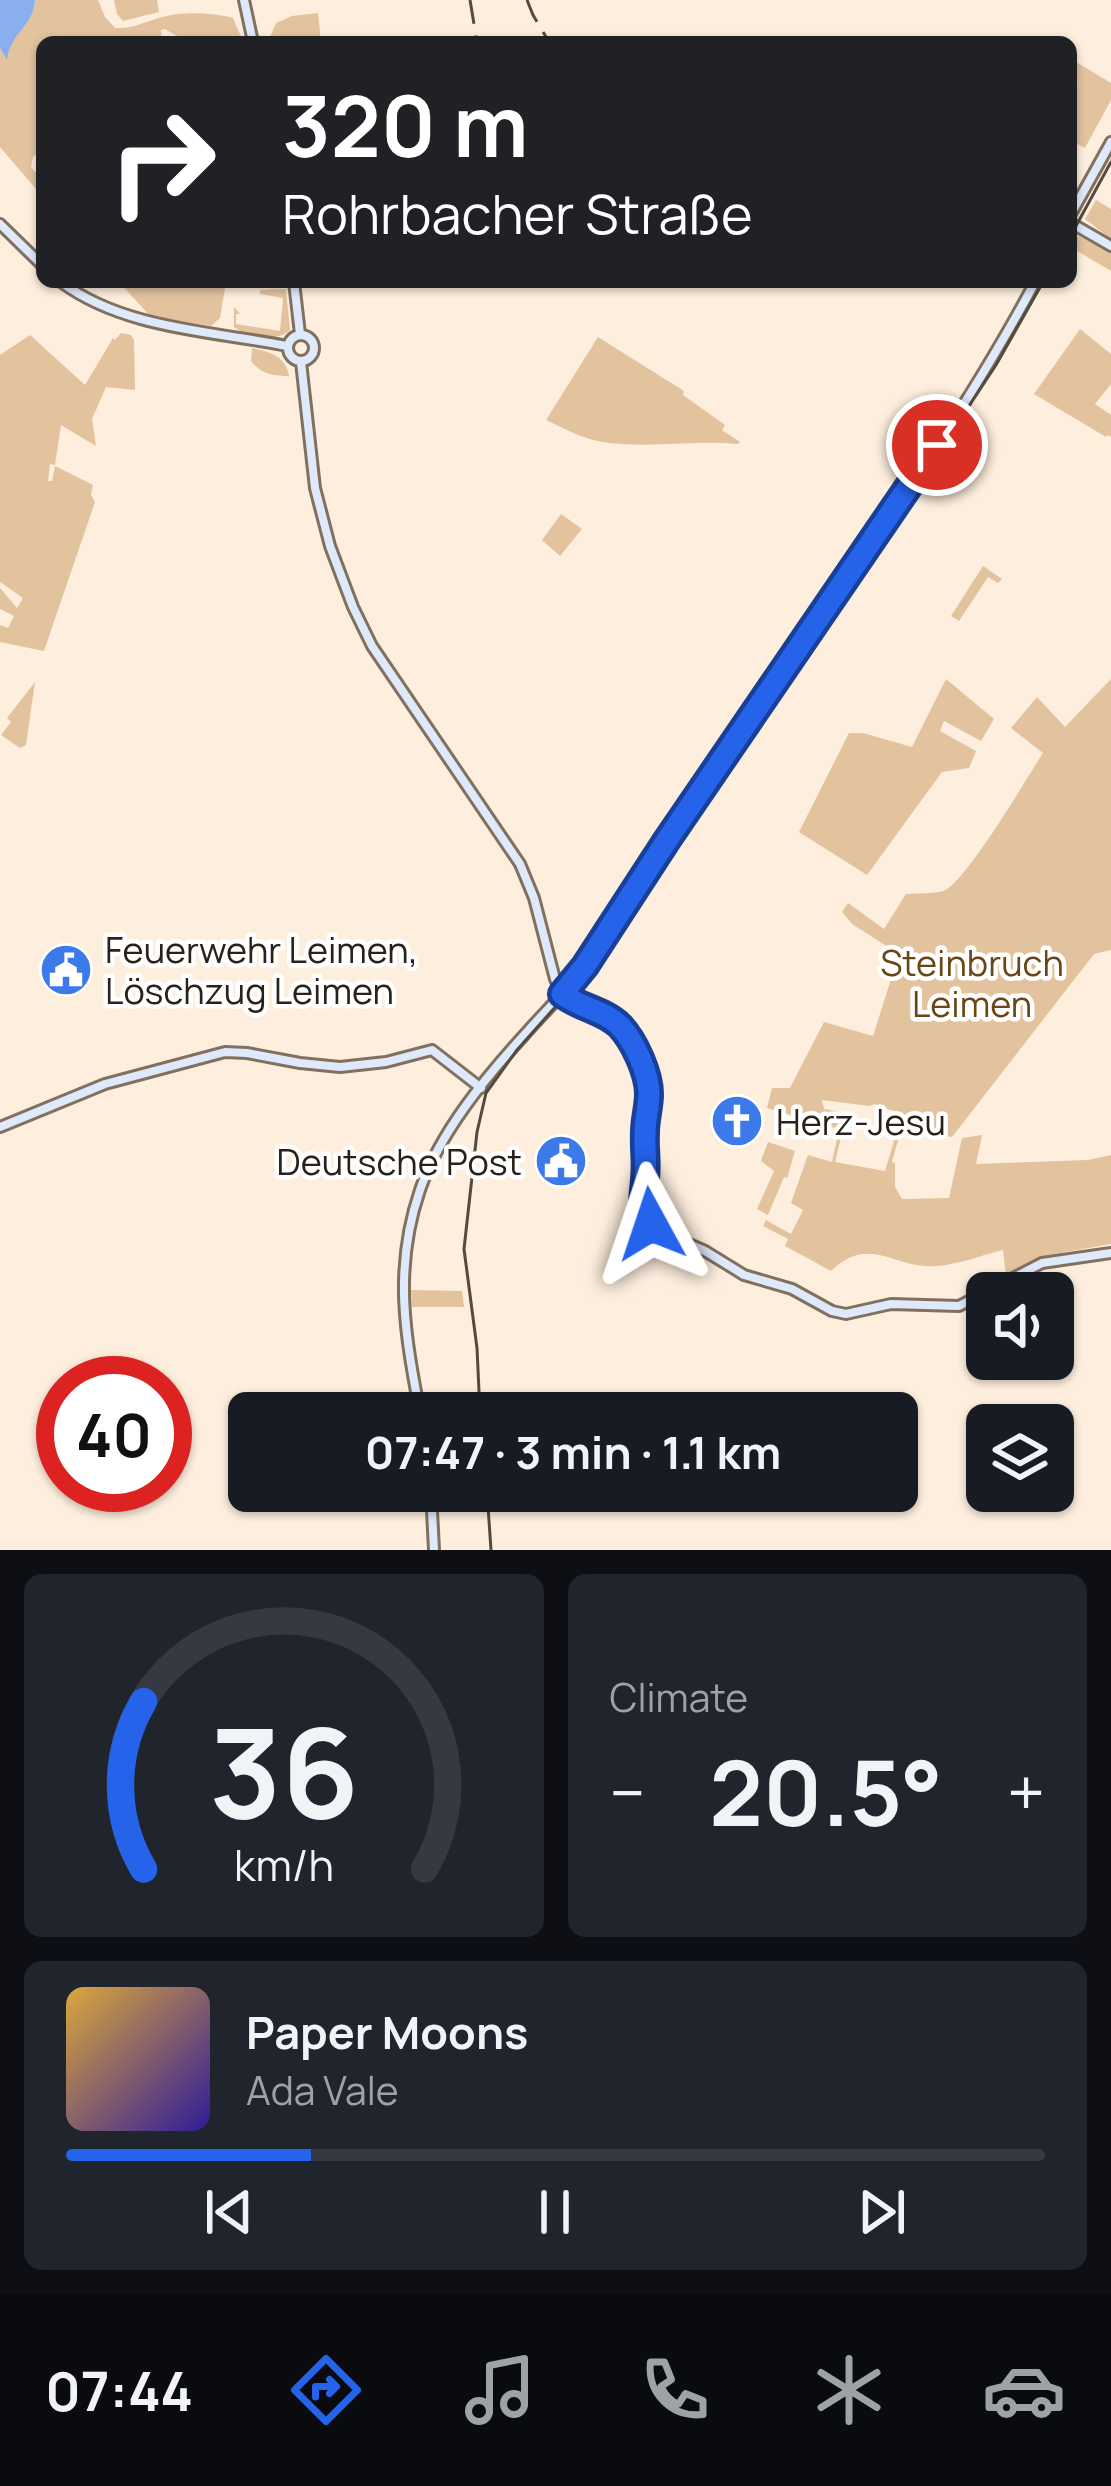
<!DOCTYPE html>
<html lang="en">
<head>
<meta charset="utf-8">
<style>
	:root { --surface:#171b24; --page:#20242c; --text:#f1f3f6; --muted:#9ea1a6; --line:#363941; --accent:#2563eb }
	body { margin:0; font-family:Manrope,sans-serif; background:var(--page); color:var(--text); height:100vh; display:flex; flex-direction:column; font-size:45px; white-space:nowrap }
	* { box-sizing:border-box; margin:0 }
	p { font-size:39px; color:var(--muted) }
	.icon { flex:none; width:66px; height:66px; fill:none; stroke:currentColor; stroke-width:2; stroke-linecap:round; stroke-linejoin:round }
	.map { position:relative; height:1550px; overflow:hidden }
	.details { display:flex; flex-direction:column; gap:24px; padding:24px; background:#0d0f14; flex:1 }
	.details>* { flex:none }
	.guide { position:absolute; left:36px; top:36px; width:1041px; height:252px; border-radius:18px; box-shadow:0 3px 9px #0004; background:#202124; color:#fff; overflow:hidden }
	.controls { position:absolute; left:966px; top:1272px; display:grid; gap:24px }
	.controls a { display:grid; place-items:center; width:108px; height:108px; border-radius:18px; background:var(--surface); box-shadow:0 3px 9px #0004; font-size:60px }
	.speed { position:absolute; left:36px; top:1356px; display:flex; gap:24px; font-size:60px; font-weight:700; text-align:center }
	.speed>* { display:grid; place-content:center; width:156px; height:156px; border-radius:50%; background:var(--surface); box-shadow:0 3px 9px #0004; line-height:1 }
	.speed .limit { border:18px solid #d22; background:#fff; color:#111 }
	.pin { position:absolute; display:grid; place-items:center; width:102px; height:102px; color:#fff; margin:-51px; border:6px solid #fff; border-radius:50%; box-shadow:0 3px 12px #0007 }
	.me { position:absolute; width:132px; margin:-66px; rotate:355deg; stroke-linejoin:round; filter:drop-shadow(0 0 9px #0008) }
	.turn { display:flex; align-items:center; gap:42px; height:252px; padding:0 48px; font-size:54px }
	.turn .icon { width:156px; height:156px; stroke-width:2.5 }
	.turn b { display:block; font-size:84px; line-height:102px }
	.big { font-size:90px; font-weight:700; line-height:1.1 }
	.details .widget { flex:1; display:flex; flex-direction:column; justify-content:center; gap:18px; min-width:0; padding:0 42px; border-radius:18px; background:var(--page) }
	.details .dial { align-items:center; gap:0 }
	.dial svg { height:312px; overflow:visible; fill:none; stroke:var(--line); stroke-width:7; stroke-linecap:round; text-anchor:middle }
	.dial text { fill:var(--text); stroke:none }
	.song { display:flex; align-items:center; gap:36px }
	.cover { width:144px; height:144px; border-radius:18px; background:linear-gradient(135deg,hsl(40 70% 55%),hsl(250 70% 35%)) }
	.played { height:12px; border-radius:6px; background:linear-gradient(90deg,var(--accent) 25%,var(--line) 25%) }
	.keys { display:flex; justify-content:space-around; direction:ltr }
	.heat { display:flex; justify-content:space-between; align-items:center; font-size:66px; direction:ltr }
	.details .tiles { flex:1; display:grid; gap:24px; grid-template-columns:1fr 1fr }
	.widget:last-child { grid-column:span 2 }
	.trip { position:absolute; left:228px; top:1392px; width:690px; height:120px; border-radius:18px; background:var(--surface); box-shadow:0 3px 9px #0004; font-weight:700; line-height:120px; text-align:center }
	.tab-bar { display:flex; height:192px; justify-content:space-around; align-items:center; background:#090b0e; color:var(--muted) }
	.tab-bar .icon { width:84px; height:84px }
	.tab-bar .current { color:var(--accent) }
	.tab-bar b { font-size:54px; color:var(--text) }
	.map>svg:first-child { display:block }
	.green { fill:#e3c39e; fill-rule:evenodd }
	.water { fill:#8aafef }
	.lines { fill:none; stroke-linecap:round; stroke-linejoin:round }
	.secondary-casing { stroke:#80705d; stroke-width:14 }
	.secondary { stroke:#dfe9fc; stroke-width:8 }
	.tram { stroke:#534a40; stroke-width:3 }
	.rail { stroke:#534a40; stroke-width:3; stroke-dasharray:24 12; stroke-linecap:butt }
	.route-casing { stroke:#184099; stroke-width:30 }
	.route { stroke:#2563eb; stroke-width:21 }
	.labels { text-anchor:middle; dominant-baseline:central; stroke-width:9; stroke-linejoin:round; paint-order:stroke }
	.poi-label { font-size:36px; fill:#29221a; stroke:#fff; text-anchor:start }
	.park-label { font-size:36px; fill:#694615; stroke:#fff }
</style>
</head>
<body>
<div class="map">
<svg width="1111" height="1550" viewBox="0 0 1111 1550">
	<rect width="100%" height="100%" fill="#fdeedd"/>
	<g class="green">
		<path d="M 35,0 L 98,0 L 105,17 L 115,28 C 133,28 137,25 153,20 C 177,11 210,12 233,18 L 243,41 L 187,42 L 165,29 L 161,30 L 162,42 L 42,42 L 42,149 L 33,157 L 31,167 L 42,179 L 42,196 L 0,147 L 0,48 L 5,57 C 12,35 34,23 35,0 Z"/>
		<polygon points="114,0 157,0 159,12 123,21 117,14"/>
		<polygon points="318,13 321,42 268,42 276,23 292,16"/>
		<polygon points="1071,59 1111,83 1111,100 1085,148 1071,141 1071,97 1078,84 1071,77"/>
		<polygon points="1096,200 1111,209 1111,239 1085,219"/>
		<polygon points="1078,236 1111,251 1111,271 1072,248"/>
		<polygon points="119,282 226,282 220,318 211,326 151,317"/>
		<path d="M 286,289 L 290,330 C 278,342 249,339 234,327 L 234,307 L 240,314 L 236,314 L 236,324 L 280,331 L 283,298 L 260,294 L 260,290 Z"/>
		<polygon points="1080,329 1111,354 1111,384 1095,404 1111,415 1111,437 1108,435 1106,437 1034,394"/>
		<polygon points="121,333 131,335 134,340 135,390 106,387 92,419 96,446 61,425 55,465 50,464 48,481 52,481 55,466 93,485 91,495 95,502 44,651 0,642 0,625 8,628 14,616 0,609 0,588 17,608 23,598 0,582 0,355 30,335 85,385 113,338 115,340"/>
		<path d="M 598,337 L 684,391 L 683,395 L 725,425 L 722,430 L 740,442 L 738,444 C 696,440 653,448 610,443 C 587,441 567,430 546,420 Z"/>
		<path d="M 252,348 C 270,352 286,356 289,376 C 273,376 261,374 251,361 Z"/>
		<polygon points="561,514 582,529 560,556 542,540"/>
		<polygon points="983,566 1002,579 998,583 988,577 959,621 951,616"/>
		<polygon points="946,679 994,719 981,741 944,721 940,731 976,751 969,768 942,772 867,875 799,832 849,733 863,733 912,747"/>
		<path d="M 1111,679 L 1111,950 L 1094,954 L 952,1137 L 933,1134 L 908,1125 L 901,1130 L 892,1162 L 895,1163 L 895,1187 L 902,1199 L 949,1198 L 962,1138 L 982,1135 L 976,1164 L 1088,1160 L 1111,1155 L 1111,1244 L 1049,1255 L 1006,1276 L 1003,1250 C 982,1255 960,1264 938,1266 C 895,1270 870,1233 831,1271 L 785,1246 L 788,1239 L 763,1226 L 766,1220 L 791,1234 L 803,1210 L 791,1203 L 808,1155 L 832,1162 L 839,1129 L 767,1108 L 772,1088 L 790,1088 L 824,1022 L 873,1036 L 899,954 L 852,924 L 842,912 L 848,903 L 884,929 L 906,894 C 917,893 933,894 943,891 C 965,884 1028,776 1043,753 L 1011,728 L 1037,697 L 1065,727 ZM 822,1100 L 870,1106 L 874,1104 L 902,1114 L 885,1171 L 835,1162 L 847,1113 L 824,1109 Z"/>
		<polygon points="35,682 26,745 20,748 1,735 11,722 7,718"/>
		<polygon points="768,1142 795,1151 787,1178 784,1177 768,1215 757,1209 774,1171 761,1161"/>
		<polygon points="411,1290 462,1291 464,1307 412,1307"/>
	</g>
	<path class="water" d="M 0,0 L 35,0 C 34,26 10,33 7,60 L 0,48 Z"/>
	<g class="lines">
		<g class="secondary-casing">
			<g id="secondary">
				<polyline points="244,0 253,42"/>
				<polyline points="1071,214 1111,142"/>
				<polyline points="1071,223 1111,246"/>
				<polyline points="0,224 42,265"/>
				<path d="M 61,282 C 124,329 212,331 287,346"/>
				<polyline points="294,282 300,334"/>
				<circle cx="301" cy="348" r="13"/>
				<polyline points="301,362 315,488 330,546 353,607 372,646 520,864 534,898 555,979 562,994"/>
				<polyline points="562,994 579,1005 607,1016 621,1027 647,1077 649,1100 645,1126 646,1169 642,1203 647,1220 655,1229 705,1251 744,1275 792,1289 832,1311 846,1314 891,1304 959,1306 1042,1263 1111,1253"/>
				<polyline points="0,1127 105,1084 225,1052 247,1053 300,1063 340,1067 386,1062 432,1050 481,1088"/>
				<path d="M 420,1413 C 405,1334 393,1269 420,1190 C 440,1132 485,1078 526,1033 C 546,1010 569,989 586,964 C 645,880 698,792 757,707 C 853,568 955,432 1035,282"/>
				<polyline points="431,1491 434,1550"/>
			</g>
		</g>
		<use href="#secondary" class="secondary"/>
		<g class="tram">
			<polyline points="1071,235 1111,162"/>
			<polyline points="480,1413 477,1348 464,1249 477,1132 486,1093 517,1050 589,969 723,766 936,456 996,365 1043,282"/>
			<polyline points="487,1491 491,1550"/>
		</g>
		<g class="rail">
			<polyline points="470,0 477,42"/>
			<polyline points="527,0 533,15 549,42"/>
		</g>
	</g>
	<g class="lines">
		<g class="route-casing">
			<path id="route" d="M 651,1224 C 639,1209 644,1197 645,1179 C 647,1163 644,1148 645,1132 C 645,1119 649,1107 649,1094 C 649,1073 634,1041 620,1026 C 604,1010 580,1008 562,994 L 585,966 L 667,840 L 937,445"/>
		</g>
		<use href="#route" class="route"/>
	</g>
	<defs>
		<g id="civic-disc" transform="scale(2.7)"><circle r="9.5" fill="#3c7ae9" stroke="#fff"/><path d="M-.6-6.5H3V-4.5H.6V-3L4-1V1h2V6H-6V1h2V-1L-.6-3ZM-1.2 2.5V6h2.4V2.5Z" fill="#fff"/></g>
		<g id="church-disc" transform="scale(2.7)"><circle r="9.5" fill="#3c7ae9" stroke="#fff"/><path d="M-1.2-6h2.4v3.5h3.3v2.4h-3.3V6h-2.4V-.1h-3.3v-2.4h3.3Z" fill="#fff"/></g>
	</defs>
	<g fill-rule="evenodd">
		<use href="#civic-disc" x="66" y="970"/>
		<use href="#church-disc" x="737" y="1121"/>
		<use href="#civic-disc" x="561" y="1161"/>
	</g>
	<g class="labels">
		<g class="poi-label">
			<text x="105" y="949">Feuerwehr Leimen,<tspan x="105" dy="41">Löschzug Leimen</tspan></text>
			<text x="776" y="1121">Herz-Jesu</text>
			<text x="522" y="1161" text-anchor="end">Deutsche Post</text>
		</g>
		<g class="park-label">
			<text x="972" y="962">Steinbruch<tspan x="972" dy="41">Leimen</tspan></text>
		</g>
	</g>
</svg>
<div class="controls">
<a><svg class="icon" aria-label="sound" viewBox="0 0 24 24"><path d="M4 9h4l5-4v14l-5-4H4zM17 9q2 3 0 6"/></svg></a>
<a><svg class="icon" aria-label="layers" viewBox="0 0 24 24"><path d="M12 4l9 5-9 5-9-5zM3 14l9 5 9-5"/></svg></a>
</div>
<div class="speed"><div class="limit">40</div></div>
<div class="pin" style="left:937px;top:445px;background:#d93025"><svg class="icon" aria-label="arrive" viewBox="0 0 24 24"><path d="M6 21V4h12l-3 4 3 4H6"/></svg></div>
<svg class="me" style="left:651px;top:1224px" viewBox="-20 -20 40 40"><path d="M0-17L14 15 0 8-14 15z" fill="#2563eb" stroke="#fff" stroke-width="4"/></svg>
<div class="trip">07:47 · 3 min · 1.1 km</div>
<div class="guide">
<div class="turn"><svg class="icon" aria-label="right" viewBox="0 0 24 24"><path d="M7 20v-9h11M14 6l5 5-5 5"/></svg><div><b>320 m</b>Rohrbacher Straße</div></div>
</div>
</div>
<section class="details">
<div class="tiles">
<div class="widget dial"><svg viewBox="0 0 100 80">
<path d="M14 69A42 42 0 1 1 86 69"/>
<path d="M14 69A42 42 0 0 1 14 26" stroke="#2563eb"/>
<text x="50" y="56" font-size="32" font-weight="700">36</text>
<text x="50" y="72" font-size="11">km/h</text>
</svg></div>
<div class="widget"><p>Climate</p>
<div class="heat"><a>−</a><b class="big">20.5°</b><a>+</a></div>
</div>
<div class="widget">
<div class="song"><i class="cover"></i><div><b>Paper Moons</b><p>Ada Vale</p></div></div>
<div class="played"></div>
<div class="keys"><svg class="icon" aria-label="previous" viewBox="0 0 24 24"><path d="M18 5L8 12l10 7zM5 5v14"/></svg><svg class="icon" aria-label="pause" viewBox="0 0 24 24"><path d="M8 5v14M16 5v14"/></svg><svg class="icon" aria-label="next" viewBox="0 0 24 24"><path d="M6 5l10 7-10 7zM19 5v14"/></svg></div>
</div>
</div>
</section>
<nav class="tab-bar">
<b>07:44</b>
<svg class="icon current" aria-label="directions" viewBox="0 0 24 24"><path d="M12 3l9 9-9 9-9-9zM9 14v-3h6M13 9l2 2-2 2"/></svg>
<svg class="icon" aria-label="music" viewBox="0 0 24 24"><path d="M9 18V5l10-2v13"/><circle cx="6" cy="18" r="3"/><circle cx="16" cy="16" r="3"/></svg>
<svg class="icon" aria-label="phone" viewBox="0 0 24 24"><path d="M5 4h4l2 5-3 2q2 4 5 5l2-3 5 2v4C11 20 4 13 5 4z"/></svg>
<svg class="icon" aria-label="climate" viewBox="0 0 24 24"><path d="M12 3v18M4 7l16 10M4 17L20 7"/></svg>
<svg class="icon" aria-label="car" viewBox="0 0 24 24"><path d="M5 17H2v-5l4-1 3-4h7l3 4 3 1v5h-3M9 17h6M6 11h13"/><circle cx="7" cy="17" r="2"/><circle cx="17" cy="17" r="2"/></svg>
</nav>
</body>
</html>
